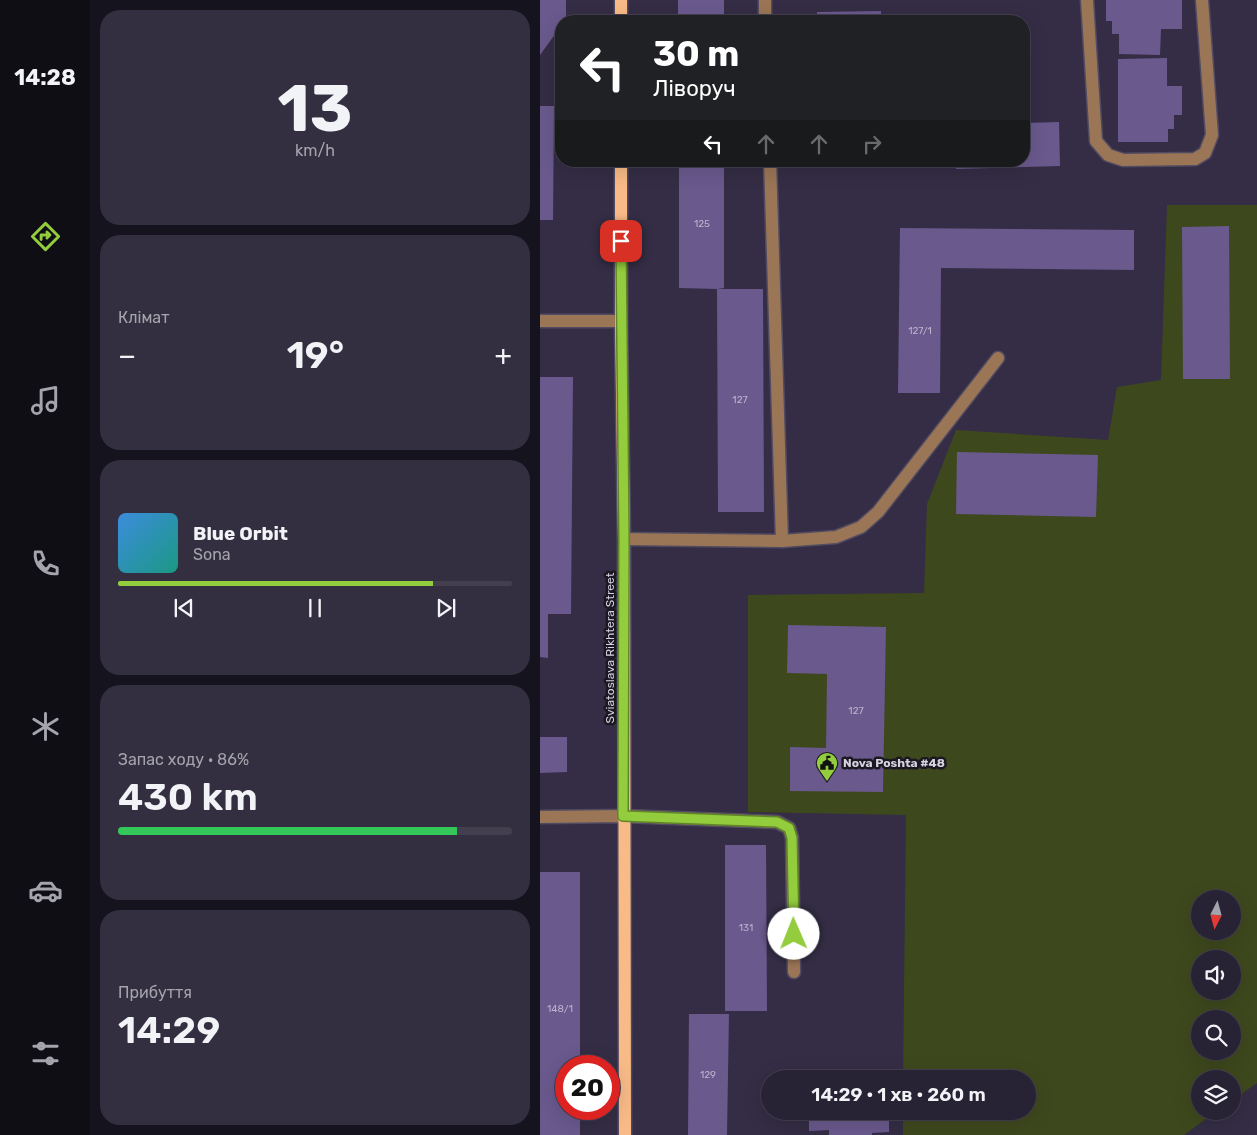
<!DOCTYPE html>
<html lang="uk">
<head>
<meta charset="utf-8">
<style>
	:root { --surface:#272234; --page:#332f40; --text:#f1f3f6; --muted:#a4a4ac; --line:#433f4f; --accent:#93cc3d }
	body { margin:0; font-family:Rubik,sans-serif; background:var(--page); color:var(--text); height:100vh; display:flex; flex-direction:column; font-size:19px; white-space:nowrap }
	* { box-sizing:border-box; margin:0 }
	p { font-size:16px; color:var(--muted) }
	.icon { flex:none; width:28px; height:28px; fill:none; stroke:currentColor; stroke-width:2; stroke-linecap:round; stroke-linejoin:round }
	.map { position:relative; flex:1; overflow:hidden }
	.side { display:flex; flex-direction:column; gap:10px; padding:10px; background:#15131d; width:450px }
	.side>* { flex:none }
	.hud { position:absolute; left:15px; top:15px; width:475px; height:152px; border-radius:20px; box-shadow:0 5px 20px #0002,0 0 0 1px var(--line); background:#202124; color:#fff; overflow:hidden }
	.needle { width:32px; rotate:186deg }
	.tools { position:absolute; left:651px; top:890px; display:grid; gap:10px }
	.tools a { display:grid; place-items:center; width:50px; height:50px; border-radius:50%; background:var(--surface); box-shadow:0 5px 20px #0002,0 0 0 1px var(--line); font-size:25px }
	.speed { position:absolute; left:15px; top:1055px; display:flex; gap:10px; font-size:25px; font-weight:700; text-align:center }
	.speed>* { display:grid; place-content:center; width:65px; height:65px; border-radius:50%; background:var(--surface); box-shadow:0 5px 20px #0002,0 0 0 1px var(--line); line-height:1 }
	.speed .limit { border:8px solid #d22; background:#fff; color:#111 }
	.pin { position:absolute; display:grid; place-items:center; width:42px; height:42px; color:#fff; margin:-21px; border-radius:10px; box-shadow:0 2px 8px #0006 }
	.me { position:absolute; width:55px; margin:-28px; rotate:359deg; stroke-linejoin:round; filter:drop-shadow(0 0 4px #0008) }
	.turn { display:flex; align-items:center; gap:18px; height:105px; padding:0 15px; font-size:22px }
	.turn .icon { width:65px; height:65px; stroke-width:2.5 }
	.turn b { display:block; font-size:35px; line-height:42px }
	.lanes { display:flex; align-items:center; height:48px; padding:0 15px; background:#0003; justify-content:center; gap:25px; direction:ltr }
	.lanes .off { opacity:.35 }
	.big { font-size:38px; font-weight:600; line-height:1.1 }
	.side .card { flex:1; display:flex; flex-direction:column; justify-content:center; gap:8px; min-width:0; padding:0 18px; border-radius:20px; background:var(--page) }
	.side .dial { align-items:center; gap:0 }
	.dial b { font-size:65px; line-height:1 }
	.song { display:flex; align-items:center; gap:15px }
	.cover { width:60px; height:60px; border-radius:8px; background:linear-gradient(135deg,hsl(210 70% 55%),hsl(170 70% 35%)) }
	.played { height:5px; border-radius:2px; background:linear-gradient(90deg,var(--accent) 80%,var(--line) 80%) }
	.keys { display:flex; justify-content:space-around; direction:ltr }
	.heat { display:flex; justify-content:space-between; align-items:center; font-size:28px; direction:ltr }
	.charge { height:8px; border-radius:4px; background:linear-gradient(90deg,#34c759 86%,var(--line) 0) }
	.trip { position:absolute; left:221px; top:1070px; width:275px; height:50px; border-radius:25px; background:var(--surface); box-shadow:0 5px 20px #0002,0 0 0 1px var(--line); font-weight:600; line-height:50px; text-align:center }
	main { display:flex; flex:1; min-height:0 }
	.tabs { display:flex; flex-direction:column; width:90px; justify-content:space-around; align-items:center; background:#100e15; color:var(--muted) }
	.tabs .icon { width:35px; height:35px }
	.tabs .on { color:var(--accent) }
	.tabs b { font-size:22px; color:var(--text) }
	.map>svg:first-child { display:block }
	.green { fill:#3e481d; fill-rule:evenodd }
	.building { fill:#69598d }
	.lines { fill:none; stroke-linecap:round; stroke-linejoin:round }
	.minor-casing { stroke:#514b61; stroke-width:15 }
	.major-casing { stroke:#514b61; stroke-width:15 }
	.minor { stroke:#9a7556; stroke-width:12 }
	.major { stroke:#f8ba87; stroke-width:12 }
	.route-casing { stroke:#608528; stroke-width:12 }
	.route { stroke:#93cc3d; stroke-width:9 }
	.labels { text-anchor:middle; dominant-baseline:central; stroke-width:5; stroke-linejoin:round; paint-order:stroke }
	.number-label { font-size:10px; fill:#bbb4cc }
	.street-label { font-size:12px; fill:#d6d2e1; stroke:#1b1822 }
	.poi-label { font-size:12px; font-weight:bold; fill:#d6d2e1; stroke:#1b1822; text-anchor:start }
</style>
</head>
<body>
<main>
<nav class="tabs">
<b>14:28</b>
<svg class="icon on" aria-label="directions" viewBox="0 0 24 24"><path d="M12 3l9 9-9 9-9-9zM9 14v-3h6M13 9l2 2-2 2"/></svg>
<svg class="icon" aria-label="music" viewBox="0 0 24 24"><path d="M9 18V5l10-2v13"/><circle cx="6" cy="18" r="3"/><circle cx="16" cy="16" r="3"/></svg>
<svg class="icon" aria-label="phone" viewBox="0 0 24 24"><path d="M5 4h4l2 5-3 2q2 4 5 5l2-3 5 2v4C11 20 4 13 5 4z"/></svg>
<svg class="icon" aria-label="climate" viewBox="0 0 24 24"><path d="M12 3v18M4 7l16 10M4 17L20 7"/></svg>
<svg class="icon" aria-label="car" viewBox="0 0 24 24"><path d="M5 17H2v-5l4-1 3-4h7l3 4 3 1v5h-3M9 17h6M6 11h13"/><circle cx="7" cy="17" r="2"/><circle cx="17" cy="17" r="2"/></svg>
<svg class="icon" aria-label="filters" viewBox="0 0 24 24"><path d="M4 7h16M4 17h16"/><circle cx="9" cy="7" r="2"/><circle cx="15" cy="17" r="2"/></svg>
</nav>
<section class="side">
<div class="card dial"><b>13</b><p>km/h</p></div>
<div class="card"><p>Клімат</p>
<div class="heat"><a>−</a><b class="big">19°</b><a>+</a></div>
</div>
<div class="card">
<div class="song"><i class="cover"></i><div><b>Blue Orbit</b><p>Sona</p></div></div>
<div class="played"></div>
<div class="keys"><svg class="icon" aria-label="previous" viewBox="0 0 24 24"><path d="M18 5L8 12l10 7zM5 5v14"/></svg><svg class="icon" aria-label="pause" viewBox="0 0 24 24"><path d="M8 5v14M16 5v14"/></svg><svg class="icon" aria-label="next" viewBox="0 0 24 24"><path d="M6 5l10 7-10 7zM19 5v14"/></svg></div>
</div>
<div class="card"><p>Запас ходу · 86%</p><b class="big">430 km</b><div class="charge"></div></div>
<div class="card"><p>Прибуття</p><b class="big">14:29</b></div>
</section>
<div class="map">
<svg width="717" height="1135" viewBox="0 0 717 1135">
	<rect width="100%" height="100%" fill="#342d45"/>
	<path class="green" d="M 627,205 L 717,205 L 717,1083 L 693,1100 L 692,1079 L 660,1079 L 660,1111 L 677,1111 L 644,1135 L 363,1135 L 363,1111 L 488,1111 L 488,1079 L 363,1079 L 366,815 L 208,812 L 208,595 L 384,593 L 387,504 L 416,430 L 568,440 L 577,387 L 621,380 ZM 660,899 L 692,899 L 692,931 L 660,931 ZM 660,959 L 692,959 L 692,991 L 660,991 ZM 660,1019 L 692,1019 L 692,1051 L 660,1051 Z"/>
	<g class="building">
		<polygon points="0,0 26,0 26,20 21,21 21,26 0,55"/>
		<rect x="138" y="0" width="46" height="21"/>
		<polygon points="566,0 642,0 642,29 621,29 620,55 579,54 579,34 572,34 572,21 566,21"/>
		<polygon points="341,11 341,21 277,21 277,12"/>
		<polygon points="627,58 627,86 642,86 642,115 634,115 634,129 628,129 628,142 578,142 578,59"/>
		<polygon points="0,106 14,106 13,220 0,220"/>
		<polygon points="519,122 520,166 416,169 416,161 484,161 484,123"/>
		<polygon points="139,161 184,161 184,288 177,289 139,288"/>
		<polygon points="689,226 690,379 643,379 642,227"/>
		<polygon points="360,228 594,230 594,270 401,268 400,393 358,393"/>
		<polygon points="177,289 223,289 224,512 178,512"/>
		<polygon points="0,377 33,377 31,614 8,614 8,658 0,657"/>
		<polygon points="417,452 558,455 556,517 416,514"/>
		<polygon points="248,625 346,627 343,792 250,791 250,747 286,748 287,674 247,673"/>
		<polygon points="0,737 27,737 27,772 0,773"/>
		<polygon points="185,845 226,845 227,1011 185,1011"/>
		<polygon points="0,872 40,872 40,1066 26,1066 26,1109 40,1109 40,1135 0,1135"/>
		<polygon points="149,1014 189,1014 187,1135 148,1135"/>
		<polygon points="269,1111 349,1111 349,1132 332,1133 332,1135 289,1135 289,1130 269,1131"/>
	</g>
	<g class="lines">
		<g class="minor-casing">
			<g id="minor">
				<polyline points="225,0 225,21"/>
				<polyline points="547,0 556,141 568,155 583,160 655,159 665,153 672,135 662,0"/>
				<polyline points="230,161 242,541"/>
				<polyline points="0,321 81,321"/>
				<polyline points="84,539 242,541 296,537 321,527 338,512 458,358"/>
				<polyline points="0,817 83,816 237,822 249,828 252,838 254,972"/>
			</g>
		</g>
		<g class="major-casing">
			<g id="major">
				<polyline points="81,0 81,21"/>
				<polyline points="81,161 81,321 84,539 85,1135"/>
			</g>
		</g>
		<use href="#minor" class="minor"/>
		<use href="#major" class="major"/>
	</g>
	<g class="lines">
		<g class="route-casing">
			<polyline id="route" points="81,241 84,539 83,816 237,822 249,828 252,838 254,934"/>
		</g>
		<use href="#route" class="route"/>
	</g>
	<defs>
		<g id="civic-pin" transform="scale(1.125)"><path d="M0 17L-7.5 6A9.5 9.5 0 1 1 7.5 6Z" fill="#93cc3d" stroke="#1b1822"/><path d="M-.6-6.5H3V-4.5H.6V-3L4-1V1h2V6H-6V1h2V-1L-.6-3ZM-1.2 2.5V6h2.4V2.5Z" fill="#111"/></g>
	</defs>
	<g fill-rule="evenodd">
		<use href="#civic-pin" x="287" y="763"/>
	</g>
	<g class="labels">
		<g class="number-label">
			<text x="162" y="224">125</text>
			<text x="380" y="331">127/1</text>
			<text x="200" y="400">127</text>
			<text x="316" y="711">127</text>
			<text x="206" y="928">131</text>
			<text x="20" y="1009">148/1</text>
			<text x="168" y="1075">129</text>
		</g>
		<g class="street-label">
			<text transform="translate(70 648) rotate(-90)">Sviatoslava Rikhtera Street</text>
		</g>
		<g class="poi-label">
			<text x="303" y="763">Nova Poshta #48</text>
		</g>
	</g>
</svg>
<div class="tools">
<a><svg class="needle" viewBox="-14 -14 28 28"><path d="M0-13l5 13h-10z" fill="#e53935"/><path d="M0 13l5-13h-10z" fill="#a4a4ac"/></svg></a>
<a><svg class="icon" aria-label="sound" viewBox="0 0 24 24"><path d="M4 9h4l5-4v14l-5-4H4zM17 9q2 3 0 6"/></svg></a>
<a><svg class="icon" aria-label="search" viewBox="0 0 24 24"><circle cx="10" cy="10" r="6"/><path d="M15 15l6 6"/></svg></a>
<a><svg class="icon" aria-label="layers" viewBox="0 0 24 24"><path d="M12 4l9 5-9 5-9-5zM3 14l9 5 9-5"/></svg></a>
</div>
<div class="speed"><div class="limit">20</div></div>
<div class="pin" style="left:81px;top:241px;background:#d93025"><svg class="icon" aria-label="arrive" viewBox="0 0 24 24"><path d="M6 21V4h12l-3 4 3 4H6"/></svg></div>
<svg class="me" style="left:254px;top:934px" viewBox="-20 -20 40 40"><circle r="19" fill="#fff"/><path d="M0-13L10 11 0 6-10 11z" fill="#93cc3d"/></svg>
<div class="trip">14:29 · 1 хв · 260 m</div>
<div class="hud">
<div class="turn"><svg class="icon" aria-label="left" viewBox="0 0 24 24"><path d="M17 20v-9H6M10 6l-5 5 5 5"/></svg><div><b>30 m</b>Ліворуч</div></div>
<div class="lanes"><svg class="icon" aria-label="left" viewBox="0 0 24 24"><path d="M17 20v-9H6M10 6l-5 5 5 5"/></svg><svg class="icon off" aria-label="ahead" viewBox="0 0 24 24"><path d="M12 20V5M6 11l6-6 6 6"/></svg><svg class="icon off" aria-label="ahead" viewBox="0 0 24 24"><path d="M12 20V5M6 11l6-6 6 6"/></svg><svg class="icon off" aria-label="right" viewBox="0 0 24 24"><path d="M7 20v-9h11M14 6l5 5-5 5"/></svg></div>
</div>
</div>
</main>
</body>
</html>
